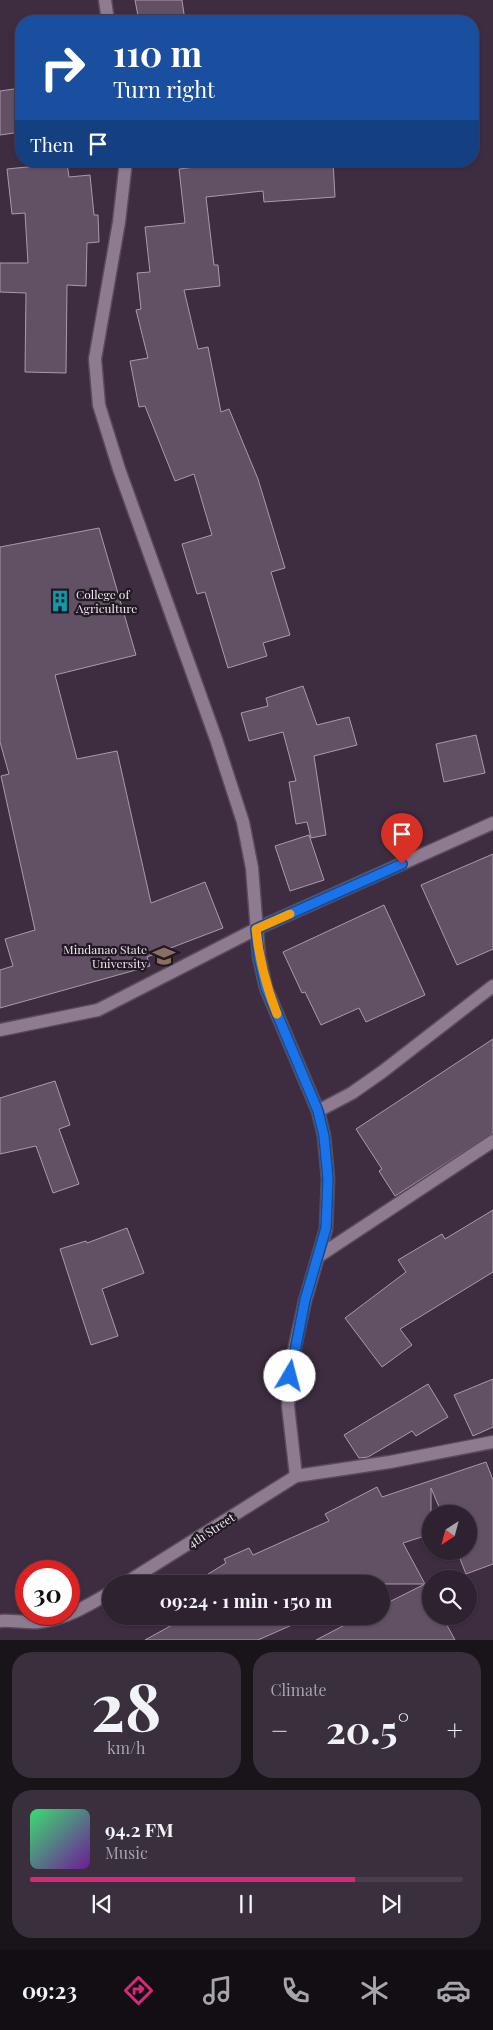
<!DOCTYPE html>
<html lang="en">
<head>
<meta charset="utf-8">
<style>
	:root { --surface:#2e2230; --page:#3a2f3c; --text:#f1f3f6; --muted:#a7a4ab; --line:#493f4c; --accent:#db2777 }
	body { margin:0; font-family:"Playfair Display",serif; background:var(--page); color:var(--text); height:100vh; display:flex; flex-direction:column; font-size:19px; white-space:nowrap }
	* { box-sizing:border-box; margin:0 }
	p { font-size:16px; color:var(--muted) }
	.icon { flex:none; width:28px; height:28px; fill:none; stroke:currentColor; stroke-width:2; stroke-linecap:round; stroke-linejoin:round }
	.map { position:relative; height:1640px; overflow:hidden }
	.drawer { display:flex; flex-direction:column; gap:12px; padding:12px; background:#19131a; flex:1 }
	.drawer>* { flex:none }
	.banner { position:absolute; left:15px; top:15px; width:464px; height:152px; border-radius:20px; box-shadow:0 1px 4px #0004,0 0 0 1px var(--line); background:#1a4fa0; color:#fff; overflow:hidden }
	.needle { width:32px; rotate:216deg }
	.tools { position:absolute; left:422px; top:1505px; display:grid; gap:10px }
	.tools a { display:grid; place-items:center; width:55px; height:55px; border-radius:50%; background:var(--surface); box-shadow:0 1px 4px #0004,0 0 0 1px var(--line); font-size:25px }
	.speed { position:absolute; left:15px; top:1560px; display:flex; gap:10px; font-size:25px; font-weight:700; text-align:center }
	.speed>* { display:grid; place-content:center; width:65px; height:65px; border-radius:50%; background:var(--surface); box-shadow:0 1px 4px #0004,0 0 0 1px var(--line); line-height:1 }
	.speed .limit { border:8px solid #d22; background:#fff; color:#111 }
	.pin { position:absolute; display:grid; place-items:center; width:42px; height:42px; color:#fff; margin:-51px -21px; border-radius:50% 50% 50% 0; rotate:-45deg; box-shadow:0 0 5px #0007 }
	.pin .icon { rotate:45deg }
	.me { position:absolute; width:55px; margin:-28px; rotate:8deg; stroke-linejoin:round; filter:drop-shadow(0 0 4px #0008) }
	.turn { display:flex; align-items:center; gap:18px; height:105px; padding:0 15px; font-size:22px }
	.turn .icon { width:65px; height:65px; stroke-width:2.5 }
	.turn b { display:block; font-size:35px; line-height:42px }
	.then { display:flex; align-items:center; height:48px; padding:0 15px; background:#0003; gap:10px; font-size:19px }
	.big { font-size:38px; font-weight:700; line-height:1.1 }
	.drawer .widget { flex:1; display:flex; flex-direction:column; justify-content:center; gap:8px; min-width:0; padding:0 18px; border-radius:20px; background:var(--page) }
	.drawer .dial { align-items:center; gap:0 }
	.dial b { font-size:65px; line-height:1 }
	.song { display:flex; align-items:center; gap:15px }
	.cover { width:60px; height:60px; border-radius:8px; background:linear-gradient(135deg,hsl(140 70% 55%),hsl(280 70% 35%)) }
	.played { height:5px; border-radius:2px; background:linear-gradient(90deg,var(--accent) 75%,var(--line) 75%) }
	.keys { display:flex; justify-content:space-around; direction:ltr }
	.heat { display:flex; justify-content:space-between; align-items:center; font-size:28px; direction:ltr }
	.drawer .tiles { flex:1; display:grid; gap:12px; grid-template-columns:1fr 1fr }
	.widget:last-child { grid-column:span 2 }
	.trip { position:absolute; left:102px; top:1575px; width:288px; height:50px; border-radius:25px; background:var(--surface); box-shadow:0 1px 4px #0004,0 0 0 1px var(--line); font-weight:700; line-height:50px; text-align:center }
	.menu { display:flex; height:80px; justify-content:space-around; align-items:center; background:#120e13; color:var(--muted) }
	.menu .icon { width:35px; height:35px }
	.menu .active { color:var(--accent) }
	.menu b { font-size:22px; color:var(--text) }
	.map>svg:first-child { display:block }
	.building { fill:#625165; stroke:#ac98ae }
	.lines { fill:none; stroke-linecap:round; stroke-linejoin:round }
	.minor-casing { stroke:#594b5b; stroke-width:15 }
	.minor { stroke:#8e7b90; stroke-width:12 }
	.route-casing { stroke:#114b97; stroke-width:12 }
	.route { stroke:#1a73e8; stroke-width:9 }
	.slow { stroke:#f59e0b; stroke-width:9 }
	.labels { text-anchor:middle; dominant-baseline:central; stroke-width:4.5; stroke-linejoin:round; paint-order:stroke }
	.poi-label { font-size:12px; fill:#efe5f1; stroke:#201921; text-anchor:start }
	.street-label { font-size:12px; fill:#efe5f1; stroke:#201921 }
</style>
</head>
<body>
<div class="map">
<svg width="493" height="1640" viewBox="0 0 493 1640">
	<rect width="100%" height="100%" fill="#3e2d40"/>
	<g class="building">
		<polygon points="135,0 182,0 185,21 139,21"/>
		<polygon points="21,88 21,132 0,135 0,91"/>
		<polygon points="247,161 333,161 335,197 264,202 263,191 206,197 214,265 218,265 220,286 184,290 198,349 208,347 221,412 229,409 258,479 285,568 271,572 290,635 263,643 267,656 228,668 205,592 197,594 182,544 212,535 194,474 175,481 145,406 139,407 130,361 148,358 136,310 141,309 137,273 150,272 145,227 185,223 179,169"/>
		<polygon points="67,163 69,177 90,175 94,215 98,215 99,242 87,243 86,286 67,285 66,373 25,372 26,293 0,292 0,263 28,263 25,213 12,214 7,169"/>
		<polygon points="99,528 136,655 55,675 77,759 117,751 151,903 205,882 223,928 147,957 150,966 0,1008 0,970 13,966 5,939 35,930 1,776 9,774 0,742 0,547"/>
		<polygon points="303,686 317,725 349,717 357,745 314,756 326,835 311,838 307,822 296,824 289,782 296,781 283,732 249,741 241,713 268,706 266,698"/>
		<polygon points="476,735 485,773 444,782 436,744"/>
		<polygon points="309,835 324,880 290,891 275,846"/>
		<polygon points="493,854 493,949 457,965 421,885"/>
		<polygon points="384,905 425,995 366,1022 359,1008 321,1025 305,992 302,993 283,952"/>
		<polygon points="493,1039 493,1133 395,1196 379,1171 382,1169 356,1129"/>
		<polygon points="55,1081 70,1125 59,1129 79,1184 53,1193 36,1146 0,1154 0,1098"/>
		<polygon points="493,1210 493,1272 400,1329 412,1345 382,1367 345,1318 406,1272 398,1260 442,1234 445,1239"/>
		<polygon points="127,1228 144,1273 102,1289 118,1336 91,1345 60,1249 86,1241 87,1243"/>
		<polygon points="493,1379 493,1427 473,1436 454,1395"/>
		<polygon points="428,1384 448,1417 416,1436 412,1431 368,1457 359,1458 344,1435"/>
		<polygon points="486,1462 493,1480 493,1564 466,1574 457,1551 469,1551 469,1514 442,1514 431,1488 431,1534 403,1543 425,1584 192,1584 226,1563 224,1559 249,1548 253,1555 329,1521 325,1514 377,1487 382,1497"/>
		<polygon points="425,1584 431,1595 431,1616 442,1616 455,1640 316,1640 362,1616 381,1616 381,1606"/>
		<polygon points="181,1616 289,1616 292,1625 258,1640 145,1640 183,1619"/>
	</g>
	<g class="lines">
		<g class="minor-casing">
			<g id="minor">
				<polyline points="105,0 108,21"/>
				<polyline points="126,161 119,222 95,359 99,405 119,469 216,739 243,822 252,868 259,957 266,988 318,1111 324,1136 328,1179 326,1229 305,1301 292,1360 288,1406 296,1476"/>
				<polyline points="0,1030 98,1010 256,929 493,823"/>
				<polyline points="318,1111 352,1093 382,1072 493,986"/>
				<polyline points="319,1256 493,1141"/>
				<polyline points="124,1584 296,1476 390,1462 493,1442"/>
				<path d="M 0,1621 C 13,1620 26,1623 39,1622 C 66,1619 89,1605 111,1592"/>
			</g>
		</g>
		<use href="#minor" class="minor"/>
	</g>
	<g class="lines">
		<g class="route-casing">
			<polyline id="route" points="290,1376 305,1300 326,1228 328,1179 324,1136 318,1111 266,988 259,957 256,929 402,864"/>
		</g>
		<use href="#route" class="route"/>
		<path class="slow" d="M 277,1014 C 266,986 259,959 256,929 L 290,914"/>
	</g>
	<defs>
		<g id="building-bare" transform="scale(1.725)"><path d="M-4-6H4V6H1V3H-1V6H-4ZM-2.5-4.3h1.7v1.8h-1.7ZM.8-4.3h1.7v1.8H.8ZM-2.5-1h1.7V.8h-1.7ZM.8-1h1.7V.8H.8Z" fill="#0f9aa8" stroke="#201921" stroke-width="2.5" paint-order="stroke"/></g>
		<g id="university-bare" transform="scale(1.725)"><path d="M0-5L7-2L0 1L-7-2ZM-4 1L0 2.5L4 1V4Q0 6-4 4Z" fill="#8d6e63" stroke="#201921" stroke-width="2.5" paint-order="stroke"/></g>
	</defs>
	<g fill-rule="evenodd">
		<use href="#building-bare" x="60" y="601"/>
		<use href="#university-bare" x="164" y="956"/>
	</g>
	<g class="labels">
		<g class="poi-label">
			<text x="76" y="594">College of<tspan x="76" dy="14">Agriculture</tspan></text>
			<text x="147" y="949" text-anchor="end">Mindanao State<tspan x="147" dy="14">University</tspan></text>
		</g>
		<g class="street-label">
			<text transform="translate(211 1530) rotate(-33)">4th Street</text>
		</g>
	</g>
</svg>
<div class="tools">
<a><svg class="needle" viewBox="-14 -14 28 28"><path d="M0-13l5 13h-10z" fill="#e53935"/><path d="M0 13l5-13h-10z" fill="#a7a4ab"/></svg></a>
<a><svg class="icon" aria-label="search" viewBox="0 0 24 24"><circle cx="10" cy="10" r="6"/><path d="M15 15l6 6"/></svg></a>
</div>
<div class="speed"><div class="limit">30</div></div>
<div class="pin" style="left:402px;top:864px;background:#d93025"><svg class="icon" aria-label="arrive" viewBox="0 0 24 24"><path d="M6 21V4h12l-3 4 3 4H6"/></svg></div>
<svg class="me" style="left:290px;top:1376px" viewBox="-20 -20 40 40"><circle r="19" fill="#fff"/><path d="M0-13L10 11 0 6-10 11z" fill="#1a73e8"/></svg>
<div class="trip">09:24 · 1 min · 150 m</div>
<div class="banner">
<div class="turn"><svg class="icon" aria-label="right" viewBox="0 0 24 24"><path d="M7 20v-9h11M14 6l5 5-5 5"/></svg><div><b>110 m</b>Turn right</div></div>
<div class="then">Then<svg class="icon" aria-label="arrive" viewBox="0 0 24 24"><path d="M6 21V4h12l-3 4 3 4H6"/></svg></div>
</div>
</div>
<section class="drawer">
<div class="tiles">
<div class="widget dial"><b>28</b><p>km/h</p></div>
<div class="widget"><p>Climate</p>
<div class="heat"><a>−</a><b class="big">20.5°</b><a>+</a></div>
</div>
<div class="widget">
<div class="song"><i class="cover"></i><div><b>94.2 FM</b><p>Music</p></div></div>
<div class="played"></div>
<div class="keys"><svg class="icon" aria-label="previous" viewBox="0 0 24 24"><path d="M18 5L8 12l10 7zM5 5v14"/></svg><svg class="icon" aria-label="pause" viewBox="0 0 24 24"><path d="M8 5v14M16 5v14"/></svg><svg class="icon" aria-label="next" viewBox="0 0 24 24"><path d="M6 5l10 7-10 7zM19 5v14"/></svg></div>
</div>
</div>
</section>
<nav class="menu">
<b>09:23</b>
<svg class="icon active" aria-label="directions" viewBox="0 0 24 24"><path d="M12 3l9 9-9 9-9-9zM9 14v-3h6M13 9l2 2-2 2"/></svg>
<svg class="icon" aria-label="music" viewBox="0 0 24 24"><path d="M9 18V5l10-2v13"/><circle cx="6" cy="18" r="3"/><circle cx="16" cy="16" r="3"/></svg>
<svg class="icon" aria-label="phone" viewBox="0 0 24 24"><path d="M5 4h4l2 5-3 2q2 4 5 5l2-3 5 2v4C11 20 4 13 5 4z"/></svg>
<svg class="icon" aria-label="climate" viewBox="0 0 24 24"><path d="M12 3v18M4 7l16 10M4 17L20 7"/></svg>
<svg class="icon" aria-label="car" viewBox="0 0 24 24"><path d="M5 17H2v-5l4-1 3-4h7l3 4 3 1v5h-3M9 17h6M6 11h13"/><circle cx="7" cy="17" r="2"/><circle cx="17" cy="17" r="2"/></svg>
</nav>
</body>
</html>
